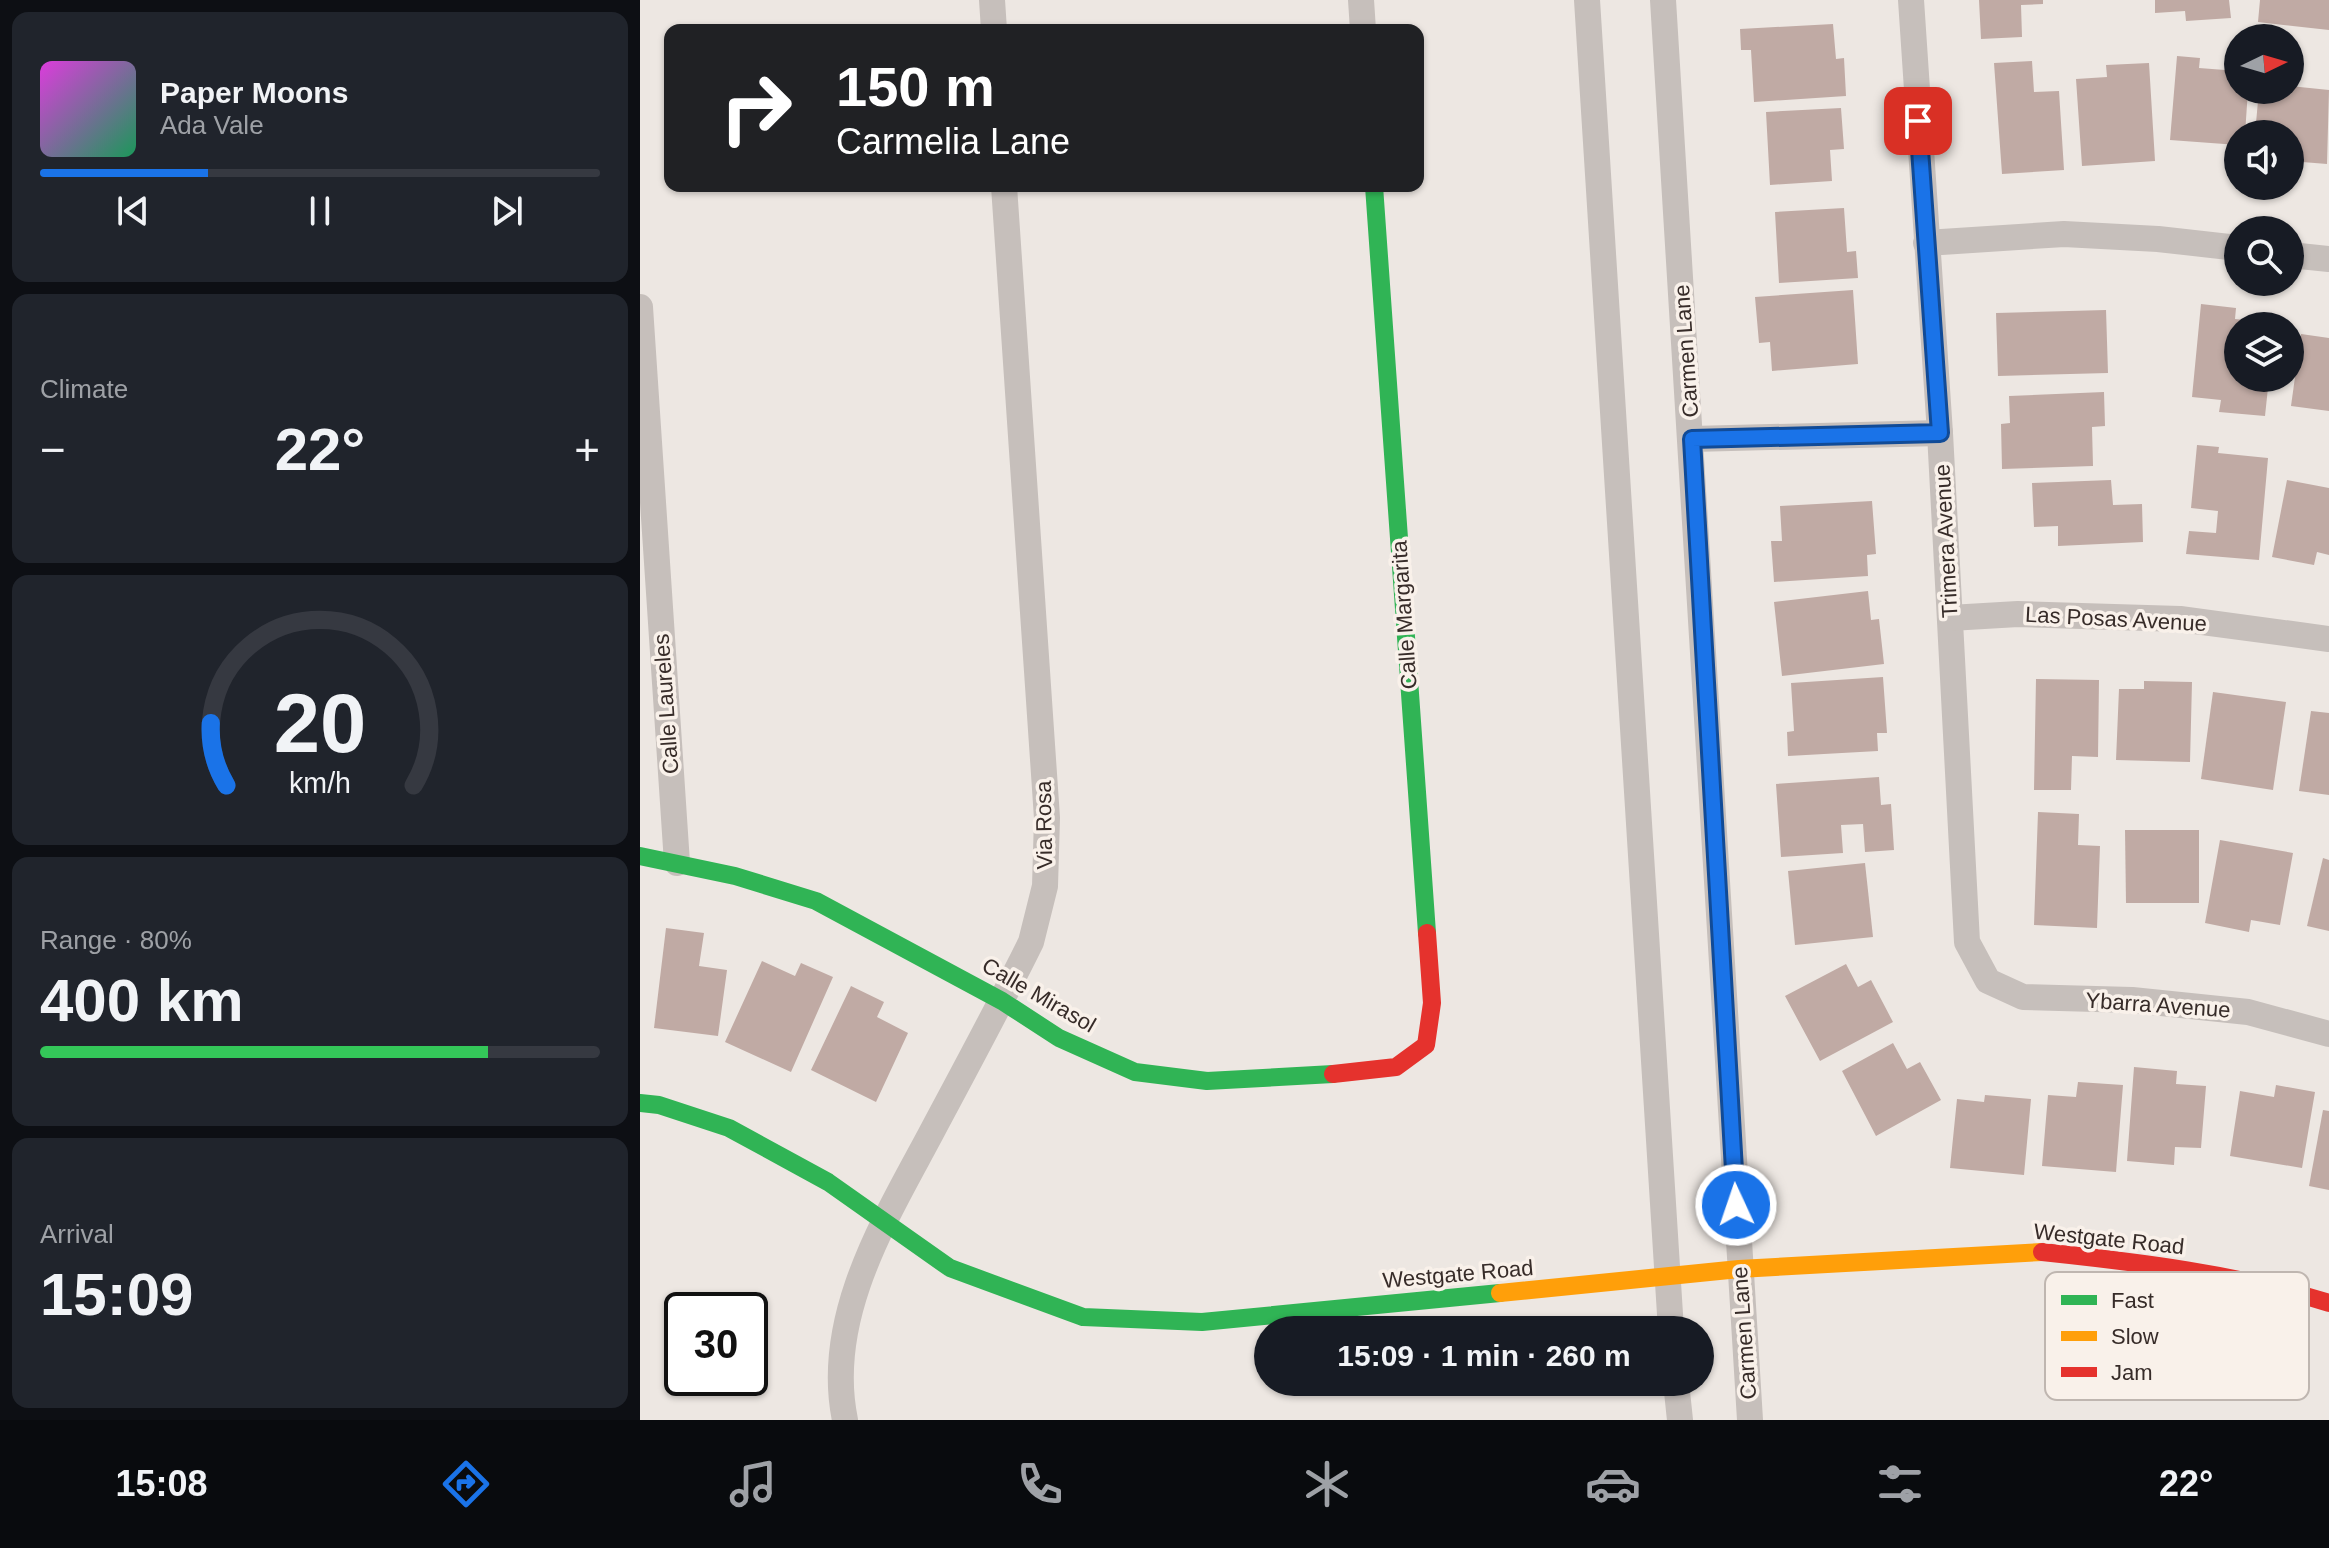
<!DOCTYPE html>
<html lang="en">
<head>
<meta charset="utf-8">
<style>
	:root { --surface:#171b24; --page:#20242c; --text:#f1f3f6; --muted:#9ea1a6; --line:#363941; --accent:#1a73e8 }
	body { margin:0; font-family:Helvetica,sans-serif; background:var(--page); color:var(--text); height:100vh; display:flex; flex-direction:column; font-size:30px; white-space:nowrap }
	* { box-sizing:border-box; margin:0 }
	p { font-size:26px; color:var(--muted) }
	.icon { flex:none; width:44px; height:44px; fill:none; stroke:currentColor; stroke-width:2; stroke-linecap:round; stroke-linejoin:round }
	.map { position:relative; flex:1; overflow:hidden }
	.panel { display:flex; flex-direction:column; gap:12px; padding:12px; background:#0d0f14; width:640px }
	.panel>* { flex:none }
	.banner { position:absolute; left:24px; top:24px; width:760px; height:168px; border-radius:16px; box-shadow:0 2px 6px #0004; background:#202124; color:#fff; overflow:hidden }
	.needle { width:52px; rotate:85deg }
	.tools { position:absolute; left:1584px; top:24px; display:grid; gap:16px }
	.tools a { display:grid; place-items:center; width:80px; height:80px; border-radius:50%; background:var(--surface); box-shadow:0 2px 6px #0004; font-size:40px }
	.speed { position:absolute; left:24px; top:1292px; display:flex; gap:16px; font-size:40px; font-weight:700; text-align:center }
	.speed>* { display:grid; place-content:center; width:104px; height:104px; border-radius:50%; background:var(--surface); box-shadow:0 2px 6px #0004; line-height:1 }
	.speed .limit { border:4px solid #111; border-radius:12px; background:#fff; color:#111 }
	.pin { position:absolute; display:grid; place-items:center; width:68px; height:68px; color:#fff; margin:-34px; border-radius:16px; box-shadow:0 4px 12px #0006 }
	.me { position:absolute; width:88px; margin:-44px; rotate:357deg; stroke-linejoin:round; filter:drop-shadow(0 0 6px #0008) }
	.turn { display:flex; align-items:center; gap:28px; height:168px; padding:0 40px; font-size:36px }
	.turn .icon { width:104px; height:104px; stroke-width:2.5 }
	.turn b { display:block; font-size:56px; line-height:68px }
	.big { font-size:60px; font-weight:700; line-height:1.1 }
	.panel .tile { flex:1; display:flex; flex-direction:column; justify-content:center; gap:12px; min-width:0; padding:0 28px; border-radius:16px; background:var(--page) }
	.panel .dial { align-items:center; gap:0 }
	.dial svg { height:208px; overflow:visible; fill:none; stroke:var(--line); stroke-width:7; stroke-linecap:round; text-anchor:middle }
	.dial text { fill:var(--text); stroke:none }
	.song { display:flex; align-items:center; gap:24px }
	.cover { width:96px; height:96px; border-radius:12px; background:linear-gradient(135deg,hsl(300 70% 55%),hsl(150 70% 35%)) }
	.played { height:8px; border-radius:4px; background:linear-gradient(90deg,var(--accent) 30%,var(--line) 30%) }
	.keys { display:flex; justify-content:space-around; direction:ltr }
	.heat { display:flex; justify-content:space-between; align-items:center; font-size:44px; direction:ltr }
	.charge { height:12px; border-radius:6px; background:linear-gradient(90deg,#34c759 80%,var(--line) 0) }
	.trip { position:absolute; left:614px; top:1316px; width:460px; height:80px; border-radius:40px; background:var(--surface); box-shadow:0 2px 6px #0004; font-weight:700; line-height:80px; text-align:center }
	.tab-bar { display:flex; height:128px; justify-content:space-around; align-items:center; background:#090b0e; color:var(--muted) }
	.tab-bar .icon { width:56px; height:56px }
	.tab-bar .current { color:var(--accent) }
	.tab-bar b { font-size:36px; color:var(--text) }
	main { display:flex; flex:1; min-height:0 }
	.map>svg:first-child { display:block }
	.building { fill:#c0aaa4 }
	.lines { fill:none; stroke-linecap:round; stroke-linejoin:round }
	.street { stroke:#c6bfbb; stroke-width:26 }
	.fast { stroke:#30b455; stroke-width:18 }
	.slow { stroke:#ff9f0a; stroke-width:18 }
	.jam { stroke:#e5322d; stroke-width:18 }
	.route-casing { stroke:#114b97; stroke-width:20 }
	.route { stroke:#1a73e8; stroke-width:14 }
	.labels { text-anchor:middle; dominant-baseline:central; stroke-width:7; stroke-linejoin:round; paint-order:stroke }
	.street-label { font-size:22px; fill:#372c29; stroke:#f9f1ea }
	.key { fill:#f9f1ea; stroke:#bfb6b0; stroke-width:2 }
	.key-label { font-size:22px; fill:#372c29 }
</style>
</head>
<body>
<main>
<section class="panel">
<div class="tile">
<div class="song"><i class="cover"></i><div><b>Paper Moons</b><p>Ada Vale</p></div></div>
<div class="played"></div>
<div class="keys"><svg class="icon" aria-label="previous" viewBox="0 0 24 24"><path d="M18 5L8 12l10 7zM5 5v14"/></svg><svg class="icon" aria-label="pause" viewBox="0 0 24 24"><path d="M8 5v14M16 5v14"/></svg><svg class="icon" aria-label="next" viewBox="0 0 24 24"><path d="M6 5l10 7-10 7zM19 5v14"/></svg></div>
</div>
<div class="tile"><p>Climate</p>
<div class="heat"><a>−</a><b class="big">22°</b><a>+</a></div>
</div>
<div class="tile dial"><svg viewBox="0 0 100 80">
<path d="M14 69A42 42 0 1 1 86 69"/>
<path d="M14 69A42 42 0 0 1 8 45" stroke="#1a73e8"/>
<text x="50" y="56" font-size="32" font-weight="700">20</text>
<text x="50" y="72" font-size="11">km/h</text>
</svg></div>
<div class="tile"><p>Range · 80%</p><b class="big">400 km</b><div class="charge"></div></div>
<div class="tile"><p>Arrival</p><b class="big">15:09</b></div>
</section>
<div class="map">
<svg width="1689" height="1420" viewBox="0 0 1689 1420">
	<rect width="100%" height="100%" fill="#ede7e2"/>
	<g class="building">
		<polygon points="1339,0 1403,0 1403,4 1381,5 1382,37 1341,39"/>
		<polygon points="1515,0 1589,0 1591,18 1546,21 1545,11 1515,13"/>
		<polygon points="1620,0 1689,0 1689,30 1618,22"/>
		<polygon points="1193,24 1196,59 1204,58 1206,96 1114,102 1111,50 1101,50 1100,29"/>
		<polygon points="1537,56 1560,58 1559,68 1598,71 1598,90 1608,90 1605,134 1598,134 1598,145 1530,140"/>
		<polygon points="1392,61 1394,92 1419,91 1424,170 1362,174 1354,63"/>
		<polygon points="1509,63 1515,161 1442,166 1436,79 1467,77 1466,65"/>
		<polygon points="1650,86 1689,90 1687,164 1650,161 1650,134 1615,134 1619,90 1650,90"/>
		<polygon points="1201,108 1204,149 1190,150 1192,181 1130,185 1126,112"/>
		<polygon points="1204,208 1207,252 1216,251 1218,278 1139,283 1135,212"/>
		<polygon points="1213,290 1218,364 1132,371 1130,342 1119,343 1115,297"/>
		<polygon points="1561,304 1596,308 1595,319 1634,323 1634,326 1598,326 1598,378 1629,378 1625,416 1579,412 1581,400 1552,397"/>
		<polygon points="1466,310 1468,373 1358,376 1356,313"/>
		<polygon points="1661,334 1689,338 1689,411 1651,406"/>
		<polygon points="1464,392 1465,426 1452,427 1453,466 1362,469 1361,424 1370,423 1369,396"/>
		<polygon points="1557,445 1579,447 1578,453 1628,458 1619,560 1546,554 1549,531 1576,533 1578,511 1551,508"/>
		<polygon points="1471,480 1473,505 1502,504 1503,542 1418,546 1418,526 1394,527 1392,483"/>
		<polygon points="1647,480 1689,488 1689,555 1677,552 1674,565 1632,557"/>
		<polygon points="1232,501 1236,554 1227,555 1228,576 1134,582 1131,541 1142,541 1140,506"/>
		<polygon points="1228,591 1231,620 1239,619 1244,664 1142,676 1134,602"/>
		<polygon points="1243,677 1247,733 1237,733 1238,751 1148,756 1147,732 1154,731 1151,683"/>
		<polygon points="1396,679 1459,680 1458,757 1432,756 1431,790 1394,790"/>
		<polygon points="1504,681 1552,682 1550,762 1476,760 1479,689 1504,689"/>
		<polygon points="1573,692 1646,702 1633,790 1561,779"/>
		<polygon points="1671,711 1689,713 1689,795 1659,791"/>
		<polygon points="1239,777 1241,805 1251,804 1254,850 1225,852 1223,824 1201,825 1203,853 1141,857 1136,784"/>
		<polygon points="1398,812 1439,814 1438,845 1460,846 1457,928 1394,925"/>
		<polygon points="1485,830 1559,830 1559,903 1486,903"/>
		<polygon points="1580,840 1653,853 1640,925 1611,920 1609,932 1565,923"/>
		<polygon points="1683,858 1689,860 1689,931 1667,926"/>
		<polygon points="1225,863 1233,937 1155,945 1148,871"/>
		<polygon points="26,928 64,933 59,966 87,970 78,1036 14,1028"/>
		<polygon points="122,961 155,976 161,963 193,977 151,1072 85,1042"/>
		<polygon points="1206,964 1218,987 1231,980 1253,1022 1180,1061 1145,996"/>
		<polygon points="211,986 244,1002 237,1017 268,1033 236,1102 171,1070"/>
		<polygon points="1253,1043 1267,1069 1280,1062 1301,1100 1236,1136 1202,1071"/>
		<polygon points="1494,1067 1537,1071 1536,1084 1566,1086 1561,1148 1535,1147 1534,1165 1487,1161"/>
		<polygon points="1438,1082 1483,1085 1476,1172 1402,1166 1408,1095 1436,1097"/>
		<polygon points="1636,1085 1675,1092 1662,1168 1590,1156 1600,1091 1634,1097"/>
		<polygon points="1345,1095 1391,1099 1384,1175 1310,1168 1317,1099 1344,1102"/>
		<polygon points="1683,1110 1689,1111 1689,1190 1669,1186"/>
	</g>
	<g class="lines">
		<g class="street">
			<polyline points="352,0 354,30"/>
			<polyline points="721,0 723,30"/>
			<polyline points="947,0 1031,1330"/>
			<polyline points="1023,0 1110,1420"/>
			<polyline points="1271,0 1300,433 1327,942 1348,981 1383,997 1492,1000 1608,1012 1689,1034"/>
			<polyline points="1286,243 1424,234 1518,239 1598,248"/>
			<polyline points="1650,255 1689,259"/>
			<polyline points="0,307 37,863"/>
			<polyline points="1052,439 1300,433"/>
			<polyline points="1310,618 1378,614 1540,619 1689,639"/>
			<polyline points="1036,1382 1040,1420"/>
			<path d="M 205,1420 C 183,1313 250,1212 297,1122 C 329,1062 361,1003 391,942 L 405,886 L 407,818 L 364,186"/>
		</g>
		<g class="fast">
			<polyline points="734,186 787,933"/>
			<polyline points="0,856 95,876 176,901 362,1001 419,1038 495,1072 567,1081 693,1074"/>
			<polyline points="0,1103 19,1105 89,1128 188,1182 310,1268 443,1317 562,1322 860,1293"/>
		</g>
		<polyline class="slow" points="860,1293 1099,1269 1402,1252"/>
		<g class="jam">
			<polyline points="693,1074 756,1067 786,1045 792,1003 787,933"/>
			<path d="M 1402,1252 C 1497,1262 1598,1274 1689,1303"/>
		</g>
	</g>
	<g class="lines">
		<g class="route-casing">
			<polyline id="route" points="1096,1205 1052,439 1300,433 1278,121"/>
		</g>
		<use href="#route" class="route"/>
	</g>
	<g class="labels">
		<g class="street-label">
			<text transform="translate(1046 351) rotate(-94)">Carmen Lane</text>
			<text transform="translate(1306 541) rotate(-93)">Trimera Avenue</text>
			<text transform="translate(764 615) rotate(-94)">Calle Margarita</text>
			<text transform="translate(1476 619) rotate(3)">Las Posas Avenue</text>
			<text transform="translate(26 704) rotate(-94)">Calle Laureles</text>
			<text transform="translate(404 825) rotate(-91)">Via Rosa</text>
			<text transform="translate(399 995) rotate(30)">Calle Mirasol</text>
			<text transform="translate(1518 1005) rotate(4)">Ybarra Avenue</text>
			<text transform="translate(1469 1239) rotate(6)">Westgate Road</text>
			<text transform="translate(818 1274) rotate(-5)">Westgate Road</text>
			<text transform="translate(1104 1333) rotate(-94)">Carmen Lane</text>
		</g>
	</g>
	<rect x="1405" y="1272" width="264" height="128" rx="12" class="key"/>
	<rect x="1421" y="1295" width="36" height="10" fill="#30b455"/>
	<rect x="1421" y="1331" width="36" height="10" fill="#ff9f0a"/>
	<rect x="1421" y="1367" width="36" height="10" fill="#e5322d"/>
	<g class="key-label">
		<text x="1471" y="1308">Fast</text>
		<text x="1471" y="1344">Slow</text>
		<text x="1471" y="1380">Jam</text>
	</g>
</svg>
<div class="tools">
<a><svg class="needle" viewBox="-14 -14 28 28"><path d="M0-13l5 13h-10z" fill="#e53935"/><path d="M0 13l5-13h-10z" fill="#9ea1a6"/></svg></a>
<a><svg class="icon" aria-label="sound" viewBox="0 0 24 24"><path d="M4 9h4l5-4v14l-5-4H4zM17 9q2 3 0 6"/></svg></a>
<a><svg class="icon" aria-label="search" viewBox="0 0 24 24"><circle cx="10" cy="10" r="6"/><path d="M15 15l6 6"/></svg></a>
<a><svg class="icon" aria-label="layers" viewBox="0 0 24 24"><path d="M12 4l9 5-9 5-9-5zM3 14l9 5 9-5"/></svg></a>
</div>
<div class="speed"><div class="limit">30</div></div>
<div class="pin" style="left:1278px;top:121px;background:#d93025"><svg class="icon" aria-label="arrive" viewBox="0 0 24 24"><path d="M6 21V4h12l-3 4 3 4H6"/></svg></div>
<svg class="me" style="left:1096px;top:1205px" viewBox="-20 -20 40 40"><circle r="17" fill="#1a73e8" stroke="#fff" stroke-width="3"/><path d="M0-11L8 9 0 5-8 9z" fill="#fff"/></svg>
<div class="trip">15:09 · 1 min · 260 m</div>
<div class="banner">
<div class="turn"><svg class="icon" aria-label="right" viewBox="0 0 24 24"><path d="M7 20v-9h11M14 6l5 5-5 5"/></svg><div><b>150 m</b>Carmelia Lane</div></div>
</div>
</div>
</main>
<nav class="tab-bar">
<b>15:08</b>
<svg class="icon current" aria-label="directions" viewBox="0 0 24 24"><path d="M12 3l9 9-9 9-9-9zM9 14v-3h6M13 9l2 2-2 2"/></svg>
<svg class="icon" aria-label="music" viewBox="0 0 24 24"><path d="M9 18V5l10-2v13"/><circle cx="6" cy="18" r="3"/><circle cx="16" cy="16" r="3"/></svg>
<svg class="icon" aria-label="phone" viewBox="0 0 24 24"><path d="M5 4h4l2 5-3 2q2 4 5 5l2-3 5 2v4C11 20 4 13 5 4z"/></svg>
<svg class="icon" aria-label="climate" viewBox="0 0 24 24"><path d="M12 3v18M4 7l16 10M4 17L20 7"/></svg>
<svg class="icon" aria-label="car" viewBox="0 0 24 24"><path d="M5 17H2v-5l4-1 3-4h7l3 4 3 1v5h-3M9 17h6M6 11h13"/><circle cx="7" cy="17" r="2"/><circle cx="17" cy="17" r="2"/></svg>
<svg class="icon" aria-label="filters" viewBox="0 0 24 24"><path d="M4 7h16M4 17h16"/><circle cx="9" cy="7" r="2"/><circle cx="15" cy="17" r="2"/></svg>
<b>22°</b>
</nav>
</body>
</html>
